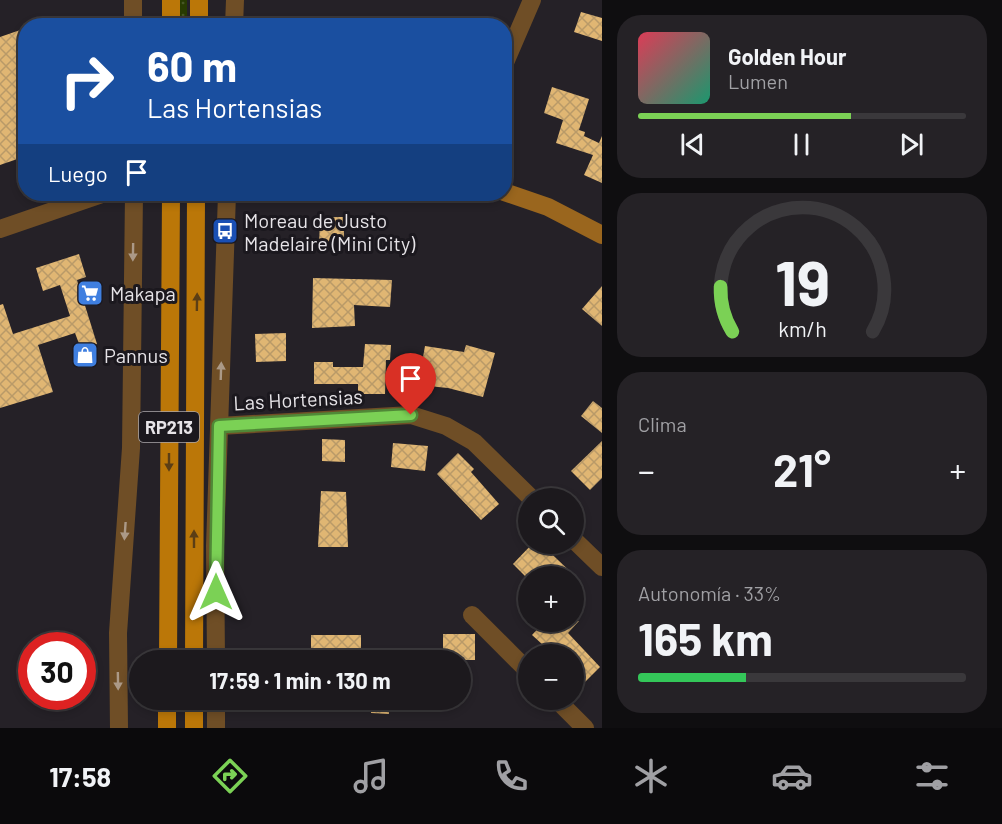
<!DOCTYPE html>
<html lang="es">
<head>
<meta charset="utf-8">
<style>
	:root { --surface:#1c191d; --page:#252226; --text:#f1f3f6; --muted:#a0a0a4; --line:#3a383b; --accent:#7bd155 }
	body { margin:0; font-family:Barlow,sans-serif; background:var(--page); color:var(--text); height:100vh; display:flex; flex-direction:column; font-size:22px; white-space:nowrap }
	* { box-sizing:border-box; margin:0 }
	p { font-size:20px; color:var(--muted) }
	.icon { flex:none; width:33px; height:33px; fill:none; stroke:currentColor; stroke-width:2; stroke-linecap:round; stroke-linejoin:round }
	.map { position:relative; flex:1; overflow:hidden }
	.panel { display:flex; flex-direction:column; gap:15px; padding:15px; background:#0f0e10; width:400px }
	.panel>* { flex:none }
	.banner { position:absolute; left:18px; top:18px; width:494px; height:183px; border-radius:24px; box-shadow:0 3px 9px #0003,0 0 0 2px var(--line); background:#1a4fa0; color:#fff; overflow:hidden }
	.fabs { position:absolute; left:518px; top:488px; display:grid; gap:12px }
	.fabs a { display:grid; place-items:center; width:66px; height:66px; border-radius:50%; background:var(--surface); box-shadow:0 3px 9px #0003,0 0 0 2px var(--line); font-size:30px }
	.speed { position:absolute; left:18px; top:632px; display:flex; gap:12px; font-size:30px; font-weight:700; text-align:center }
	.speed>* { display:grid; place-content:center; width:78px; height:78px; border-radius:50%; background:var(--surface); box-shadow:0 3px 9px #0003,0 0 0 2px var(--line); line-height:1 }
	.speed .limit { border:9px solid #d22; background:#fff; color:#111 }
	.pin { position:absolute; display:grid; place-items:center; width:51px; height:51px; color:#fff; margin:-62px -26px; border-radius:50% 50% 50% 0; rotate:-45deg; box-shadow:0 0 6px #0007 }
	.pin .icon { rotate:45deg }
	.me { position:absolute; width:66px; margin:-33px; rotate:0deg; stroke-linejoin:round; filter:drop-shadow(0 0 4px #0008) }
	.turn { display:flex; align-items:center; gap:21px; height:126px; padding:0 30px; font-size:27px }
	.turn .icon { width:78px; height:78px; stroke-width:2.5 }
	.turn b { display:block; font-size:42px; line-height:51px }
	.then { display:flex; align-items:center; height:57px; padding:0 30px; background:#0003; gap:12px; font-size:22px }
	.big { font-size:45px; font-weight:700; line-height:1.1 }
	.panel .card { flex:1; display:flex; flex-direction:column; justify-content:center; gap:9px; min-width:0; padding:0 21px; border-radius:24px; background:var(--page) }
	.panel .dial { align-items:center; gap:0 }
	.dial svg { height:156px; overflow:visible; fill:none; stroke:var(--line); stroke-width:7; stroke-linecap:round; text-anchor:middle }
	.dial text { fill:var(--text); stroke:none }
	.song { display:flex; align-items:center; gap:18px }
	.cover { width:72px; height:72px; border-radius:9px; background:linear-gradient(135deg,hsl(350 70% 55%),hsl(160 70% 35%)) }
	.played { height:6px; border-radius:3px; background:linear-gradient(90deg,var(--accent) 65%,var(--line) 65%) }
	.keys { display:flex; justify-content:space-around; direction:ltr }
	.heat { display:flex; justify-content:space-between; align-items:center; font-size:33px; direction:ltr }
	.charge { height:9px; border-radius:4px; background:linear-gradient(90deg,#34c759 33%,var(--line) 0) }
	.trip { position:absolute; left:129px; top:650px; width:342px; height:60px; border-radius:30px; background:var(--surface); box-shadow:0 3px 9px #0003,0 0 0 2px var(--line); font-weight:700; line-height:60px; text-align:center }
	.dock { display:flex; height:96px; justify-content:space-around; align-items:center; background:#0b0a0c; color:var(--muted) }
	.dock .icon { width:42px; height:42px }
	.dock .current { color:var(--accent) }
	.dock b { font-size:27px; color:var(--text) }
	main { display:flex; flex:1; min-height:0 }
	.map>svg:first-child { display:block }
	.grass { fill:url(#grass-dots) }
	.building { fill:url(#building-cross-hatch) }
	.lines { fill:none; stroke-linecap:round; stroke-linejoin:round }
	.street { stroke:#6f4e26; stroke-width:18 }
	.secondary { stroke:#9a661e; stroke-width:18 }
	.primary { stroke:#bb7708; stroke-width:18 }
	.oneway { fill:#ab9987 }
	.oneway2 { fill:#5b3e15 }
	.route-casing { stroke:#508837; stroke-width:15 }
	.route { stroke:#7bd155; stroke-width:10 }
	.labels { text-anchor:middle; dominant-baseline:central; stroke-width:6; stroke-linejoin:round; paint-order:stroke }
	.shield { fill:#1b181e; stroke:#aaa7ab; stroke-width:1.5 }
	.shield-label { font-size:18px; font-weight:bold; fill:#e7e4e8 }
	.poi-label { font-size:20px; fill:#e7e4e8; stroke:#1b181e; text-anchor:start }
	.street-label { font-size:20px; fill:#e7e4e8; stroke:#1b181e }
</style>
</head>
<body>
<main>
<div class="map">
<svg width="602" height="728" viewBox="0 0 602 728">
	<defs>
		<pattern id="grass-dots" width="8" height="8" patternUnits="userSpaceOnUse" patternTransform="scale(1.5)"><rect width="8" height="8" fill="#283b01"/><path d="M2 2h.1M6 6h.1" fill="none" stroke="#475726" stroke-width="1.8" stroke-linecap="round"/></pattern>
		<pattern id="building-cross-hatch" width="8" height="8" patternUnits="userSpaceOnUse" patternTransform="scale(1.5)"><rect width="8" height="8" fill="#e0b673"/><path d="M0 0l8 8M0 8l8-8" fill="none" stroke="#b99a68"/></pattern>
	</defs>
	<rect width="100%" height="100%" fill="#252127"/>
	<polygon class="grass" points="180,0 187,0 187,25 180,26"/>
	<g class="building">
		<polygon points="581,12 602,18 602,41 574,32"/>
		<polygon points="26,28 26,156 0,165 0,37"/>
		<polygon points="552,87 589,99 579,130 585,132 584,136 599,143 602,136 602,183 584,175 593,155 556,143 563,120 544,113"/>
		<polygon points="320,217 344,217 344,246 319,246"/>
		<polygon points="79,254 86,277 77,280 97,344 81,349 75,333 38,345 53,392 0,408 0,305 3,304 13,334 70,316 60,285 43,291 36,268"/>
		<polygon points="313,278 392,280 390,307 354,305 355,326 312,328"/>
		<polygon points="602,286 602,326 582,309"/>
		<polygon points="286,333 286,361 256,362 255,334"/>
		<polygon points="365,344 391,345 390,360 386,360 385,394 358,394 358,384 314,384 314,362 333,362 333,367 363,367"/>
		<polygon points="466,345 495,353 483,397 448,388 418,385 425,346 464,352"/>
		<polygon points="593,401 602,408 602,433 581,416"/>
		<polygon points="322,439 345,440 345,462 322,461"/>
		<polygon points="602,441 602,478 590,490 571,471"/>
		<polygon points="393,443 428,446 425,471 391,467"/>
		<polygon points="458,453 474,469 471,472 499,504 481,520 437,474"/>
		<polygon points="321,491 346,492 348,547 318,547"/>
		<polygon points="533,543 540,543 575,576 525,576 513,564"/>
		<polygon points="545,621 579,621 568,633 600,667 573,694 573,654 553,654 532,635"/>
		<rect x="443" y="634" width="32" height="26"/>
		<rect x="311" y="635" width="50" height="25"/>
		<polygon points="372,699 389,699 389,714 371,713"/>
	</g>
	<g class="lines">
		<g class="street">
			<polyline points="133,0 133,26"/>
			<polyline points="234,26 235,0"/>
			<polyline points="504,65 532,0"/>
			<polyline points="0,229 102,194"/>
			<polyline points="219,426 411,415 446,426 474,442 531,498"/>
			<polyline points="573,539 602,567"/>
			<polyline points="472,615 528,671"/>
			<polyline points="216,660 215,546 227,194"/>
			<polyline points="216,699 216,728"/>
			<polyline points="556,699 585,728"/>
			<polyline points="119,728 118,633 131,448 134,194"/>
		</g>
		<polyline class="secondary" points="504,192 548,207 602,235"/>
		<g class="primary">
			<polyline points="171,26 171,0"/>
			<polyline points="199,26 199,0"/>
			<polyline points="168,660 171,194"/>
			<polyline points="194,660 196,194"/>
			<polyline points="167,728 167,699"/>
			<polyline points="194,728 194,699"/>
		</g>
	</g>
	<defs><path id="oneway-solid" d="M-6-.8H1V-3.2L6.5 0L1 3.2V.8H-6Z" transform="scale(1.5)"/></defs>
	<g class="oneway">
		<use href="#oneway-solid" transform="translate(133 252) rotate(91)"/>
		<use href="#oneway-solid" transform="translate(221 371) rotate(-88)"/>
		<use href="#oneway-solid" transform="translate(125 531) rotate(94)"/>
		<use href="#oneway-solid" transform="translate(118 681) rotate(89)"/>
	</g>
	<g class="oneway2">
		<use href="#oneway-solid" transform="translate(197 302) rotate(-89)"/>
		<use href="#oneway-solid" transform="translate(169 462) rotate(90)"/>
		<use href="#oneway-solid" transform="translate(194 539) rotate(-90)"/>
	</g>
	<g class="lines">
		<g class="route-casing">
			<polyline id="route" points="216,592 219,426 411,415"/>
		</g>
		<use href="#route" class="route"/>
	</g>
	<defs>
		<g id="bus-square" transform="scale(1.35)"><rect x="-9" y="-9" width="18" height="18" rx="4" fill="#1a4fb4" stroke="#1b181e"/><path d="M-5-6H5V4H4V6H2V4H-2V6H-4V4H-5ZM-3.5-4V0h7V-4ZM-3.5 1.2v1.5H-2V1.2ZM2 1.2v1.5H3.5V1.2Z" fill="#fff"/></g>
		<g id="supermarket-square" transform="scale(1.35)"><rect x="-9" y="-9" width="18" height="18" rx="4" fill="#3f7fe0" stroke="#1b181e"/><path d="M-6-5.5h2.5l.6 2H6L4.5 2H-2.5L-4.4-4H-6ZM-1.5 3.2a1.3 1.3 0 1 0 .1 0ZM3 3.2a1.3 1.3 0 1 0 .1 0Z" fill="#fff"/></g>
		<g id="shop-square" transform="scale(1.35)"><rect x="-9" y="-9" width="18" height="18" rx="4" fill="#3f7fe0" stroke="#1b181e"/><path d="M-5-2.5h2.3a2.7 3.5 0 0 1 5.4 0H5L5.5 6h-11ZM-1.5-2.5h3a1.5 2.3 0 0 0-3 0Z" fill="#fff"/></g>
	</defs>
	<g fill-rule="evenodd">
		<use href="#bus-square" x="225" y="231"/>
		<use href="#supermarket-square" x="90" y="293"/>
		<use href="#shop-square" x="85" y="355"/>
	</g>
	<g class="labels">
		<rect class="shield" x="139" y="412" width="60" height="30" rx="4.5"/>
		<g class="shield-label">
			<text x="169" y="427">RP213</text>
		</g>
		<g class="poi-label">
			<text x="244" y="220">Moreau de Justo<tspan x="244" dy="23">Madelaire (Mini City)</tspan></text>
			<text x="110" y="293">Makapa</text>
			<text x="104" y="355">Pannus</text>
		</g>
		<g class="street-label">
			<text transform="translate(298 399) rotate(-3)">Las Hortensias</text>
		</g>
	</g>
</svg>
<div class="fabs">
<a><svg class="icon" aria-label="search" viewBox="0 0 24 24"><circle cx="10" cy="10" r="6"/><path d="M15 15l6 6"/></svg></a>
<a>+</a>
<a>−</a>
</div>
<div class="speed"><div class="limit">30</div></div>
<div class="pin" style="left:411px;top:415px;background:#d93025"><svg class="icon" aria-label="arrive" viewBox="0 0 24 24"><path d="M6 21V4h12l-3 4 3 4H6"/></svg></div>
<svg class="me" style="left:216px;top:592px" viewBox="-20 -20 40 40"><path d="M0-17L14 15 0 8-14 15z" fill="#7bd155" stroke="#fff" stroke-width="4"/></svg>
<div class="trip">17:59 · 1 min · 130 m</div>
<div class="banner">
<div class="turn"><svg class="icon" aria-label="right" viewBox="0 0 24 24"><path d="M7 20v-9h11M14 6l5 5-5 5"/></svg><div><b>60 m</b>Las Hortensias</div></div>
<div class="then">Luego<svg class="icon" aria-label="arrive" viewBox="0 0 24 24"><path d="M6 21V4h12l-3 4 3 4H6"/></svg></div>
</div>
</div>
<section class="panel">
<div class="card">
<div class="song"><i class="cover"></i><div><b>Golden Hour</b><p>Lumen</p></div></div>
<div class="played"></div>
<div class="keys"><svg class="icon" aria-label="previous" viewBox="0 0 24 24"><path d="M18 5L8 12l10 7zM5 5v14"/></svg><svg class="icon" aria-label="pause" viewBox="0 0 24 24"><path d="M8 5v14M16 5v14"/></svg><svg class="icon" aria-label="next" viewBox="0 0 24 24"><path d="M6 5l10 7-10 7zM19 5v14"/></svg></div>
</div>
<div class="card dial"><svg viewBox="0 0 100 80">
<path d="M14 69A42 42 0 1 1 86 69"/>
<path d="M14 69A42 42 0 0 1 8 46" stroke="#7bd155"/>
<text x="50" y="56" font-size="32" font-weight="700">19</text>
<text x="50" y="72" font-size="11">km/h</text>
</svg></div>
<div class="card"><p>Clima</p>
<div class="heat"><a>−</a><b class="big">21°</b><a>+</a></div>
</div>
<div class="card"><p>Autonomía · 33%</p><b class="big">165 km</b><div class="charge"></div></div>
</section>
</main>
<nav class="dock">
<b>17:58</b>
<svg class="icon current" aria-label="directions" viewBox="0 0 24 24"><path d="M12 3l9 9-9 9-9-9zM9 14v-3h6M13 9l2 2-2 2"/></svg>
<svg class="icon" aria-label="music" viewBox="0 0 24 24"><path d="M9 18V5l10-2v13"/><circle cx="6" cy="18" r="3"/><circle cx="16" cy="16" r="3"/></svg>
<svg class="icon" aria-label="phone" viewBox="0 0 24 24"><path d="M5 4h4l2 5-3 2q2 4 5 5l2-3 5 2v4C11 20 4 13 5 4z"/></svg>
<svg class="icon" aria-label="climate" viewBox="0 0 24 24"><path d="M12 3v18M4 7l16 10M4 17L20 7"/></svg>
<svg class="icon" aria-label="car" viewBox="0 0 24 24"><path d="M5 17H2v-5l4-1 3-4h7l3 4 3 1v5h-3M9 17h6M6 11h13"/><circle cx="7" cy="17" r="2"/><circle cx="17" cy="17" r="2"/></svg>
<svg class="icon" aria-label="filters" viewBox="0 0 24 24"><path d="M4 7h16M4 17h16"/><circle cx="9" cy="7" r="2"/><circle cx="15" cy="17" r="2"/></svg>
</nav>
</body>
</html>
